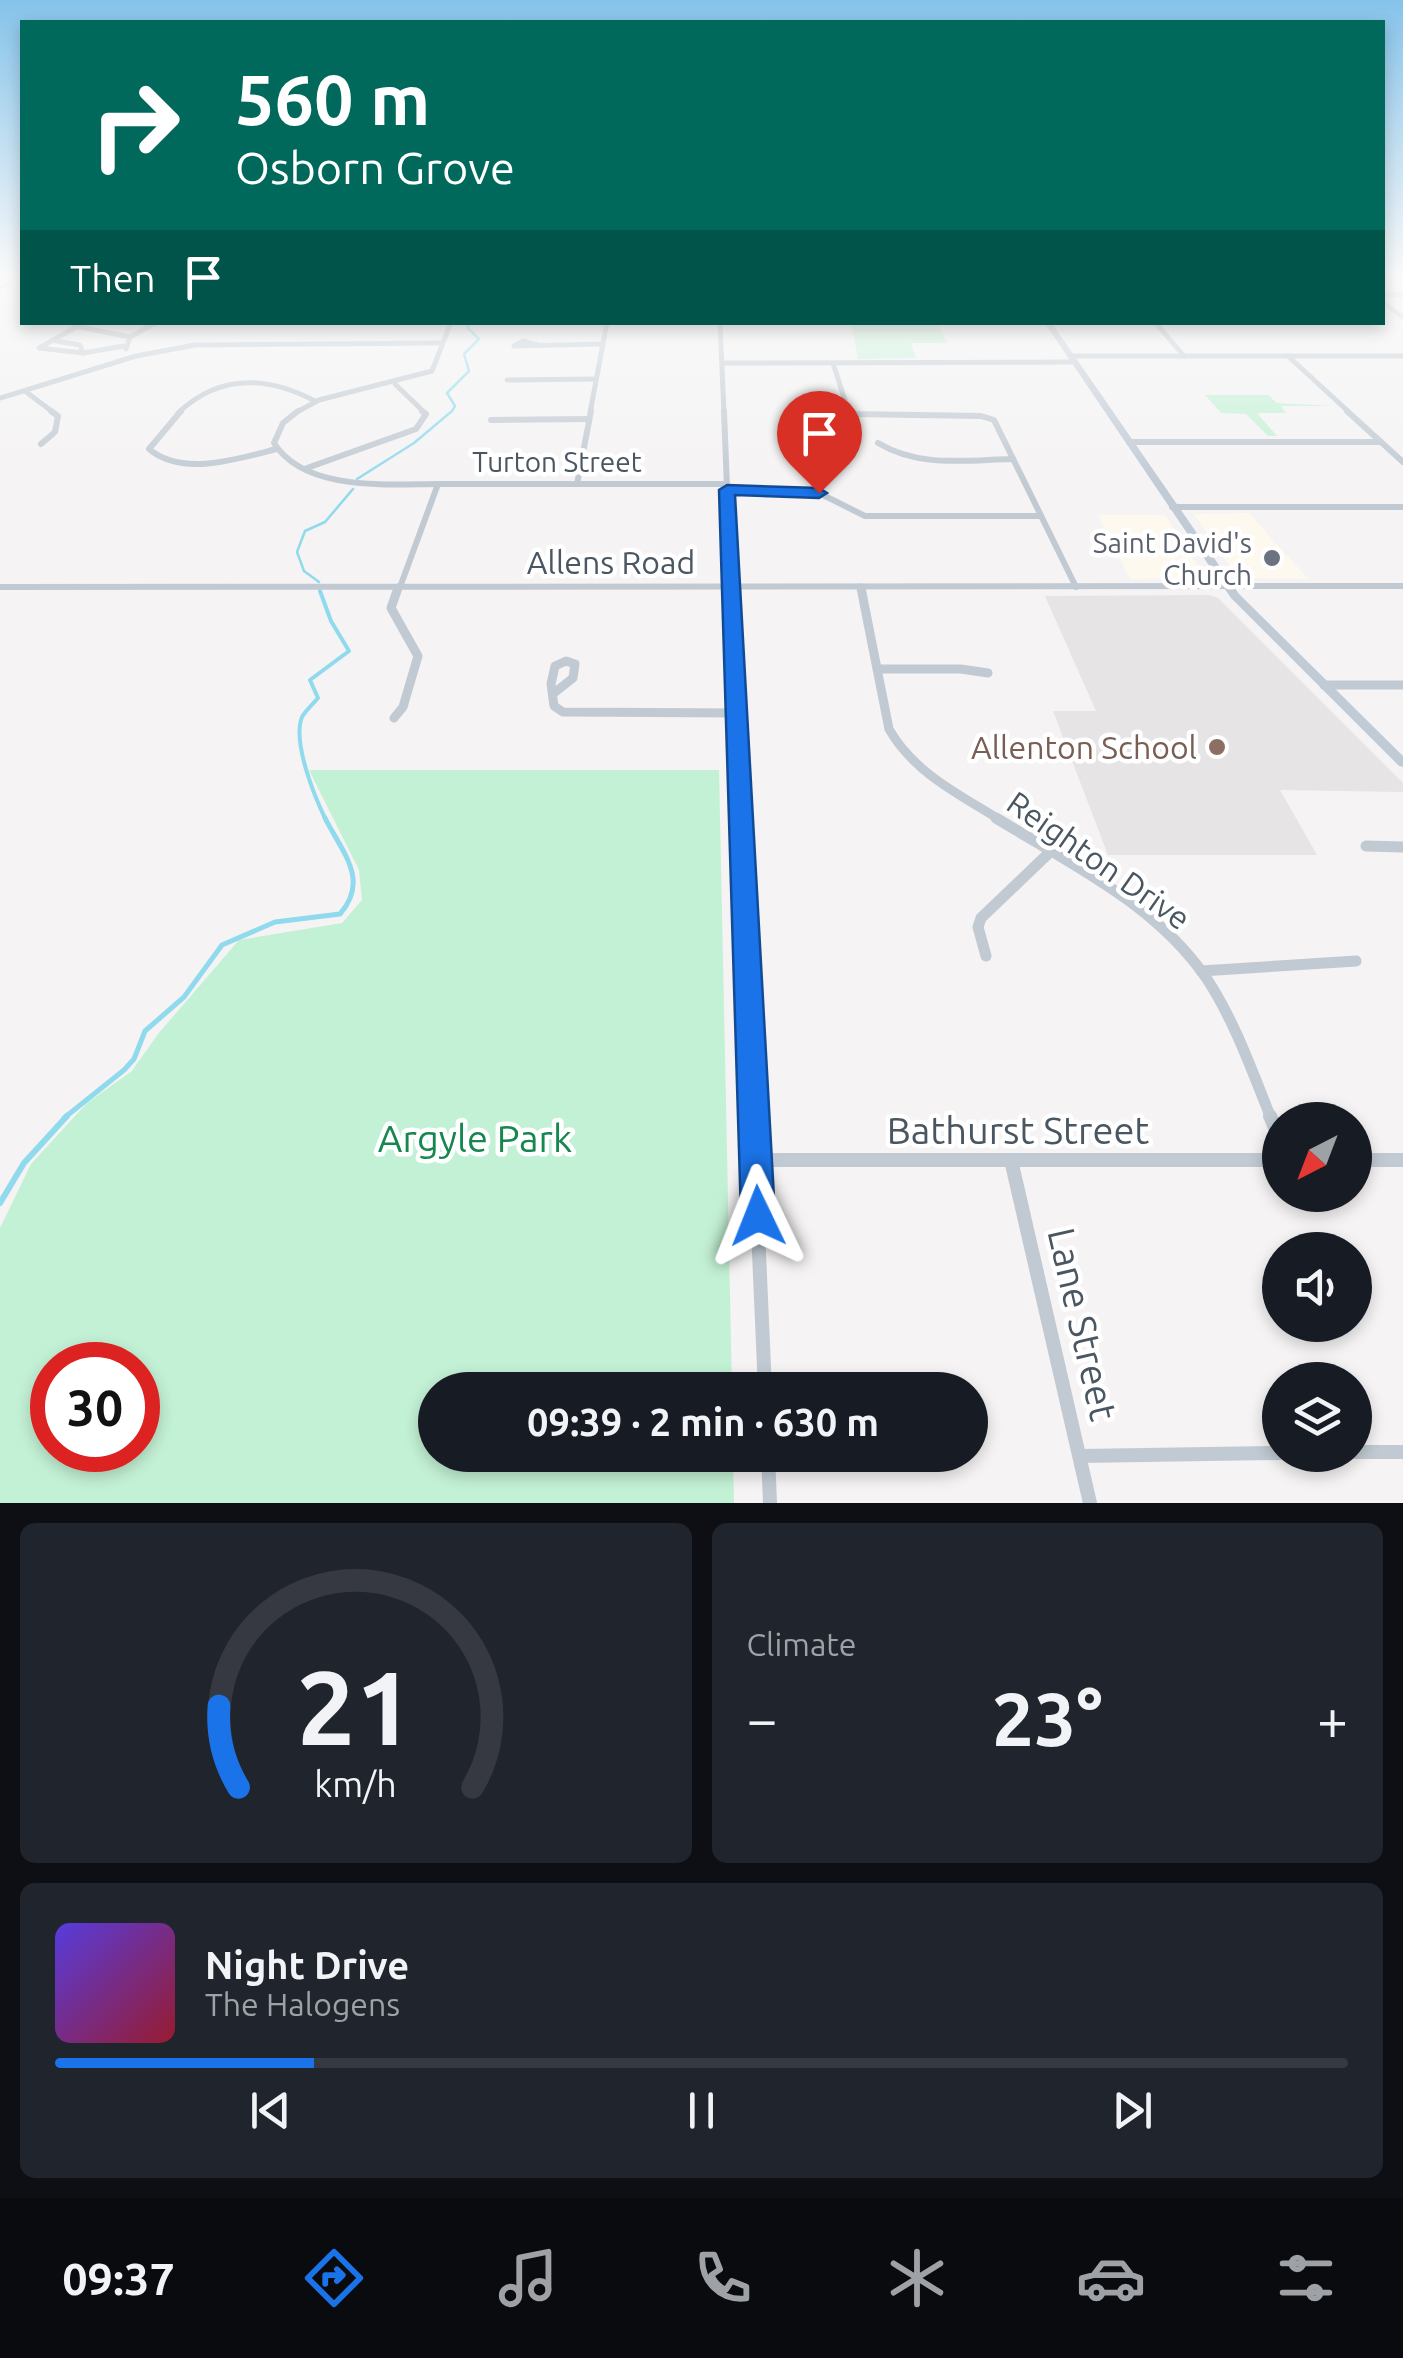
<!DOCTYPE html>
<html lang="en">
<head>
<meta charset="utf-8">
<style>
	:root { --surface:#171b24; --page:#20242c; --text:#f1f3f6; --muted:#9ea1a6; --line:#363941; --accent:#1a73e8 }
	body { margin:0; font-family:Ubuntu,sans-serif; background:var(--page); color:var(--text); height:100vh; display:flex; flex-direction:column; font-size:38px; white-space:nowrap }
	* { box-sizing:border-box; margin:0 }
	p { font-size:32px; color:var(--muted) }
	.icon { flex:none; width:55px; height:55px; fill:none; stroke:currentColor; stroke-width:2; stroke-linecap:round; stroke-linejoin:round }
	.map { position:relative; height:1503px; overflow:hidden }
	.details { display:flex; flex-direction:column; gap:20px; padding:20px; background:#0d0f14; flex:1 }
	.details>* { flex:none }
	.banner { position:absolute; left:20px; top:20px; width:1365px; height:305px; border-radius:0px; box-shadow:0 5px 15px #0003; background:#00695c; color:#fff; overflow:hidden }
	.needle { width:65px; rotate:222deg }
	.controls { position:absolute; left:1262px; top:1102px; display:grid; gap:20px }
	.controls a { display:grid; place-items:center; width:110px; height:110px; border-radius:50%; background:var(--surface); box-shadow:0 5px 15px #0003; font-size:50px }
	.speed { position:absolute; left:30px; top:1342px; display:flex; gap:20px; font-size:50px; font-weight:700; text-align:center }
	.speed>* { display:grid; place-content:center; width:130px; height:130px; border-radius:50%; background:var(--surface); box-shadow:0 5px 15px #0003; line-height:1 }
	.speed .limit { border:15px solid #d22; background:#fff; color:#111 }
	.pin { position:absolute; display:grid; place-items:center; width:85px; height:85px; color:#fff; margin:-102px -42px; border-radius:50% 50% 50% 0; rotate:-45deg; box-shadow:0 0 10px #0007 }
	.pin .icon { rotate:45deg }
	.me { position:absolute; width:110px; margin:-55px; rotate:358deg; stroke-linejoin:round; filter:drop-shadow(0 0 8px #0008) }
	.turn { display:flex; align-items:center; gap:35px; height:210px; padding:0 50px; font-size:45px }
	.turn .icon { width:130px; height:130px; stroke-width:2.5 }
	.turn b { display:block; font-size:70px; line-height:85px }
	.then { display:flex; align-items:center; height:95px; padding:0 50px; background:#0003; gap:20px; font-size:38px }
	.big { font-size:75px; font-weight:700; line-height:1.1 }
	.details .widget { flex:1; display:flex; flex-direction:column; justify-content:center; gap:15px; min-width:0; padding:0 35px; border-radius:15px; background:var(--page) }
	.details .dial { align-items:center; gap:0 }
	.dial svg { height:260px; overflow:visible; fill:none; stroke:var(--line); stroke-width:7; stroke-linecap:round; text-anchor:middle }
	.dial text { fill:var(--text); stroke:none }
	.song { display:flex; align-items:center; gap:30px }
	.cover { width:120px; height:120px; border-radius:15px; background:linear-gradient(135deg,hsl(250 70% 55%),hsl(350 70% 35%)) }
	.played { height:10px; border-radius:5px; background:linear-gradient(90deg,var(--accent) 20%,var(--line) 20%) }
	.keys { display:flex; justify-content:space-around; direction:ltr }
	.heat { display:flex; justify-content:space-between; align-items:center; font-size:55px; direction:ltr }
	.details .tiles { flex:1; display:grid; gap:20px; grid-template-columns:1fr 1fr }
	.widget:last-child { grid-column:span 2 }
	.trip { position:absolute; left:418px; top:1372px; width:570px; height:100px; border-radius:50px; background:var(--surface); box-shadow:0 5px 15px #0003; font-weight:700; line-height:100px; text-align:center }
	.menu { display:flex; height:160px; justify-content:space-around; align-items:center; background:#090b0e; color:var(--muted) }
	.menu .icon { width:70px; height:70px }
	.menu .on { color:var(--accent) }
	.menu b { font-size:45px; color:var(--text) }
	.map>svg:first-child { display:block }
	.commercial { fill:#fdf9ef }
	.education { fill:#e6e4e5 }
	.green { fill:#c3f1d5; fill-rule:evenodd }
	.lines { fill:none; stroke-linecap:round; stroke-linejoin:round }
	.stream-far3 { stroke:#90daee; stroke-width:2.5 }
	.stream-far2 { stroke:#90daee; stroke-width:4 }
	.stream-far1 { stroke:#90daee; stroke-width:5 }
	.stream { stroke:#90daee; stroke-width:6 }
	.street-far4 { stroke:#c1cad2; stroke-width:5 }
	.street-far3 { stroke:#c1cad2; stroke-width:6 }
	.street-far2 { stroke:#c1cad2; stroke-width:9 }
	.street-far1 { stroke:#c1cad2; stroke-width:11 }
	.street { stroke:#c1cad2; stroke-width:14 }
	.secondary { fill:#c1cbd6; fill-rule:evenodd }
	.route { fill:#1a73e8; stroke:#114b97; stroke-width:2.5 }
	.worship-dot { fill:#6b7280; stroke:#fff; stroke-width:4 }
	.education-dot { fill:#8d6e63; stroke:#fff; stroke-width:4 }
	.labels { text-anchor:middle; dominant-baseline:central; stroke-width:9; stroke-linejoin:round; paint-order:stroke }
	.far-street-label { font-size:28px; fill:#4a5661; stroke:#fff }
	.far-worship-label { font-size:28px; fill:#5b616d; stroke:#fff; text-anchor:end }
	.street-label { font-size:32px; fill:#4a5661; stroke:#fff }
	.education-label { font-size:32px; fill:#785e54; stroke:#fff; text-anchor:end }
	.near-street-label { font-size:38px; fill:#4a5661; stroke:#fff }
	.near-park-label { font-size:38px; fill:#17864f; stroke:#fff }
</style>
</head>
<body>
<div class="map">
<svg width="1403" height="1503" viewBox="0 0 1403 1503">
	<rect width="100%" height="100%" fill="#f5f3f3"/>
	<g class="commercial">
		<polygon points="1249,513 1278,546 1309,579 1238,578 1194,514"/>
		<polygon points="1098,515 1165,515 1206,578 1130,579"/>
	</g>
	<polygon class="education" points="1209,595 1218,598 1403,783 1403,792 1280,790 1317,855 1108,855 1053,711 1096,711 1045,596"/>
	<g class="green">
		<polygon points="851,323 937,323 947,343 911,343 916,358 858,359"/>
		<polygon points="1205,395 1268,395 1277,403 1334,406 1281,406 1286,413 1257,413 1277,436 1268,436 1246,414 1221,413"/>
		<path d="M 309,770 L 719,770 L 732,1390 L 435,1390 L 435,1455 L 733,1455 L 734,1503 L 0,1503 L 0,1228 L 31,1164 L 87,1103 L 132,1071 L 158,1034 L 239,940 L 342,923 L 362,900 L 359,870 ZM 138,1365 L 138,1450 L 52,1450 L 52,1365 Z"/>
	</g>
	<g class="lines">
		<g class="stream-far3">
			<polyline points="357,479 414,443 452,411 455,406 447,393 469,371 464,354 479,339 467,327 472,322"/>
			<polyline points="319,582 304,571 297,552 305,531 325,522 353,489"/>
		</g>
		<path class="stream-far2" d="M 320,591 L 331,621 L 349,651 L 310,680 L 318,698 C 313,704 305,711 302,717 C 292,742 315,798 326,820"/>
		<path class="stream-far1" d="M 64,1118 L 124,1070 L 134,1059 L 145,1031 L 184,997 L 222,945 L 275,922 L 340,914 C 370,880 342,852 325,818"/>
		<polyline class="stream" points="0,1203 24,1163 67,1116"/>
		<g class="street-far4">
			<polyline points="1382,295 1403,295"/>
			<polyline points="1382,302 1403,317"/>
			<polyline points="85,322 39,348 83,353 124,346"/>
			<polyline points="720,322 724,413"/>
			<polyline points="1155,322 1184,356"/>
			<polyline points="80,327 130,337"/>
			<polyline points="56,341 80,345 83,353"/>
			<polyline points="538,345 523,341 514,346 603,344"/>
			<polyline points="126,349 130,337 157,322"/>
			<polyline points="1070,356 1403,356"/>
			<polyline points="1288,356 1350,413"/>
			<polyline points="722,363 1074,362"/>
			<polyline points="833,363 849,413"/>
			<polyline points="507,380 596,379"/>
			<polyline points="395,384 425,413"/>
			<polyline points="25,391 54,413"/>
			<polyline points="0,398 136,356 195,345 442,343"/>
			<path d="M 178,413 C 220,373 267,376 315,401"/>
			<polyline points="295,413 319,400 432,371 451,322"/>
			<polyline points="590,413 607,322"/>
		</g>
		<g class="street-far3">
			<path d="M 181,411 L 149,449 C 182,477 238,459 276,449"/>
			<path d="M 298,411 L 283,423 L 274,443 C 305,492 388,484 438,484"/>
			<polyline points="724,411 731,590"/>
			<polyline points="847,411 850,414 981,416 994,420 1076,587"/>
			<polyline points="1347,411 1403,462"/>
			<polyline points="491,420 589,419"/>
			<polyline points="1129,442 1381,442"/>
			<path d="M 878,443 C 920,468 966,460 1013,459"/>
			<polyline points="41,444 55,432 58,416 51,411"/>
			<polyline points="307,468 416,429 426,414 422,411"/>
			<polyline points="577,484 591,411"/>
			<polyline points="727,490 819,493 865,516 1041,516"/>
			<polyline points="1172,507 1403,507"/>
			<polyline points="0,587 1403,586"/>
			<polyline points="400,587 438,484 727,484"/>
		</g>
		<g class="street-far2">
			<polyline points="731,588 741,820"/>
			<path d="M 861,588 L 889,729 C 914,773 959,794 1000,820"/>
			<polyline points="878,669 961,669 988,673"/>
			<polyline points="1324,685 1403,685"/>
			<polyline points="554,693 573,678 575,664 566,661 555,666 551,684 554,706 563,712 737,713"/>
			<polyline points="394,718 403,707 418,656 391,608 398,588"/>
		</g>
		<g class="street-far1">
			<polyline points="741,818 754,1118"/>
			<path d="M 996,818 C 1071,864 1156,904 1207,979 C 1235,1022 1252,1071 1271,1118"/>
			<polyline points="1366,846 1403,847"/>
			<polyline points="986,956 978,927 981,918 1050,852"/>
			<polyline points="1201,971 1356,961"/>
		</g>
		<g class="street">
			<polyline points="753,1116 765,1390"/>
			<polyline points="1270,1116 1280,1139"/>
			<polyline points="756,1160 1280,1160"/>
			<polyline points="1011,1160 1090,1503"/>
			<polyline points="1355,1160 1403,1160"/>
			<polyline points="1355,1452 1403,1452"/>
			<polyline points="768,1455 770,1503"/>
			<polyline points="1080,1456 1280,1453"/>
		</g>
		<g class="secondary">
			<polygon points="16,275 22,276 0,291 0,286"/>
			<polygon points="1044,322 1051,322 1239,594 1403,756 1403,767 1399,766 1231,598"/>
		</g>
	</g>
	<linearGradient id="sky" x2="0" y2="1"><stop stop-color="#85c3ea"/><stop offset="0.57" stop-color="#fafafa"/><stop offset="1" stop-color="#fafafa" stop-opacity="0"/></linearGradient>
	<rect width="1403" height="485" fill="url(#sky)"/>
	<polygon class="route" points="727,485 819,488 827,493 819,498 735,495 775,1216 770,1228 758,1233 746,1228 741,1216 719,490"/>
	<circle class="worship-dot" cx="1272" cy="558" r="10"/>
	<circle class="education-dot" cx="1217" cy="747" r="10"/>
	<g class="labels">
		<g class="far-street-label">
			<text x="557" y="461">Turton Street</text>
		</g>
		<g class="far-worship-label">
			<text x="1252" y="542">Saint David's<tspan x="1252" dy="32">Church</tspan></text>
		</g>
		<g class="street-label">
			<text x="611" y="562">Allens Road</text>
			<text transform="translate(1099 860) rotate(35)">Reighton Drive</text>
		</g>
		<g class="education-label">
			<text x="1197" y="747">Allenton School</text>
		</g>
		<g class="near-street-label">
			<text x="1018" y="1130">Bathurst Street</text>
			<text transform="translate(1083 1324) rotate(77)">Lane Street</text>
		</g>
		<g class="near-park-label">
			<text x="475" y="1138">Argyle Park</text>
		</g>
	</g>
</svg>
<div class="controls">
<a><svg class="needle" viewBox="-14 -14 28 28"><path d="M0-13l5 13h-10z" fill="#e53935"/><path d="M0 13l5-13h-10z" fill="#9ea1a6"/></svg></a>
<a><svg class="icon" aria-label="sound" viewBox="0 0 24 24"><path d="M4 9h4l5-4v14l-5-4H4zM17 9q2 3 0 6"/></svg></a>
<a><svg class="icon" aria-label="layers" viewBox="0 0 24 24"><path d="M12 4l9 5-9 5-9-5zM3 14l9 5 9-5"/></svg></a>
</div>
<div class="speed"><div class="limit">30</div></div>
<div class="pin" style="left:819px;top:493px;background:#d93025"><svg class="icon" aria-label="arrive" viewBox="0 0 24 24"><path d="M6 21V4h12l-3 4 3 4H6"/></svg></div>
<svg class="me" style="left:758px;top:1216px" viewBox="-20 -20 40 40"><path d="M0-17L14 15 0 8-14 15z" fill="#1a73e8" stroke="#fff" stroke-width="4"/></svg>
<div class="trip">09:39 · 2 min · 630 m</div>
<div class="banner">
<div class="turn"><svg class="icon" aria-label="right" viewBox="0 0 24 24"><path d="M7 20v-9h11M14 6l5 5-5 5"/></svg><div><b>560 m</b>Osborn Grove</div></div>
<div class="then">Then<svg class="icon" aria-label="arrive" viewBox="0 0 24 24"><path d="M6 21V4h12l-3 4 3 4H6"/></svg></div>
</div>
</div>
<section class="details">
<div class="tiles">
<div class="widget dial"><svg viewBox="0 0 100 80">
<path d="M14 69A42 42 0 1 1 86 69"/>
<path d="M14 69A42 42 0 0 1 8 44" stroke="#1a73e8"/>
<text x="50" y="56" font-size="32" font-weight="700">21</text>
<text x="50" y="72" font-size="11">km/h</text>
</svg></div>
<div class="widget"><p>Climate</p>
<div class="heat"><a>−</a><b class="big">23°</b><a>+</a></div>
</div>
<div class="widget">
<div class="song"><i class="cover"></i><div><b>Night Drive</b><p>The Halogens</p></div></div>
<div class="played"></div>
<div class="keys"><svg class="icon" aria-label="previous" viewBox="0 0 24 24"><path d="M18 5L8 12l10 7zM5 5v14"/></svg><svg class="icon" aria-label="pause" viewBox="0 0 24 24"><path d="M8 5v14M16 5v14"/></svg><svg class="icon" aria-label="next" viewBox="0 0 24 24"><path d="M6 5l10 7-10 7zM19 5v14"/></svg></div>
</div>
</div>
</section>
<nav class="menu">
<b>09:37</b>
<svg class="icon on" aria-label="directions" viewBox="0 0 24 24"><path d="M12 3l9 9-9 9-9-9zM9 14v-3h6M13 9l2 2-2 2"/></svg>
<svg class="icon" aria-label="music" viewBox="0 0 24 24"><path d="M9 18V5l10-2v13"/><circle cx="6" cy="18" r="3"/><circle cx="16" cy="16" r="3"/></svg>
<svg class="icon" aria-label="phone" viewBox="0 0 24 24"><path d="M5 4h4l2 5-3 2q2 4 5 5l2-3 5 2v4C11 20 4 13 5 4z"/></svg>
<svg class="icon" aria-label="climate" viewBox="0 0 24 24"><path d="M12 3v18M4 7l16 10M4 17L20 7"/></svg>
<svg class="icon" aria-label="car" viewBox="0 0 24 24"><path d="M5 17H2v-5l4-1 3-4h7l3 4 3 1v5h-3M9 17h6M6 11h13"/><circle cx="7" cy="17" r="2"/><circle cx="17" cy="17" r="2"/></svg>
<svg class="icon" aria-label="filters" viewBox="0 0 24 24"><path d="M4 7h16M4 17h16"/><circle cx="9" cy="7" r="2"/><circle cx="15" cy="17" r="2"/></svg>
</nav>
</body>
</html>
